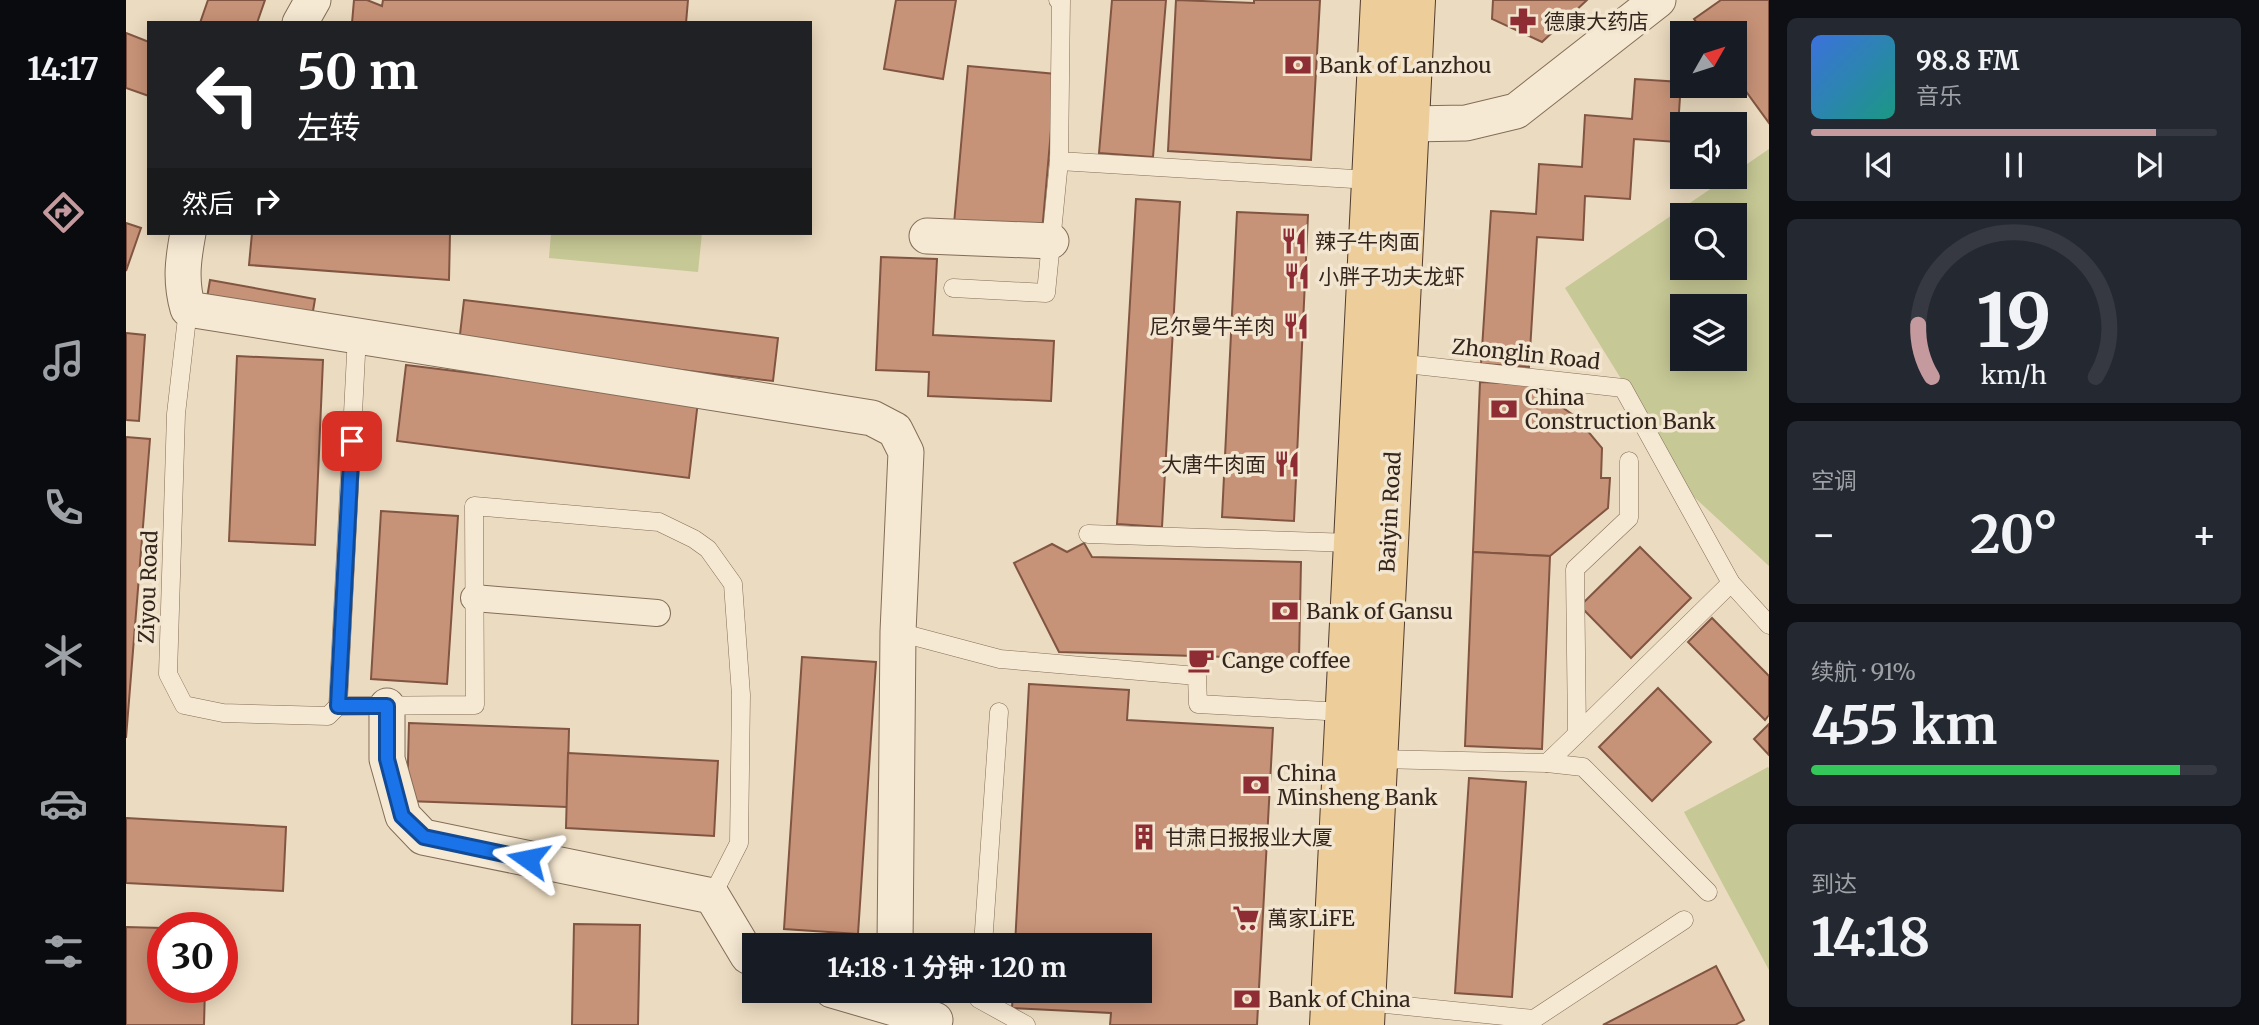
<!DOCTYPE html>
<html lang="zh">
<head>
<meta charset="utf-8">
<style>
	:root { --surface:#171b24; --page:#242831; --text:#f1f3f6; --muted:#9ea1a6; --line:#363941; --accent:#c59a9f }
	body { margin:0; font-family:Merriweather,"Noto Sans SC",serif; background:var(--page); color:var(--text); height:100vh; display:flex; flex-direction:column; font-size:26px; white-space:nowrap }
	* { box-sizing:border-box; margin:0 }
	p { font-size:23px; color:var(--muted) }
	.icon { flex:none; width:38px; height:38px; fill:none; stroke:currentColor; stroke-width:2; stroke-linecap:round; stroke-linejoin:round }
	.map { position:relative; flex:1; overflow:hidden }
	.sheet { display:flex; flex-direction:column; gap:18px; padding:18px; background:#0d0f14; width:490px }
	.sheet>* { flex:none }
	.top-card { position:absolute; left:21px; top:21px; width:665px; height:214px; border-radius:0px; box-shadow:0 4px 18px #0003; background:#202124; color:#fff; overflow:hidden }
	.needle { width:46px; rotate:51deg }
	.tools { position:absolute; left:1544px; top:21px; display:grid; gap:14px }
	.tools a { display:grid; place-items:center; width:77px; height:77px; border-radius:0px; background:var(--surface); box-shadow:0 4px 18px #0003; font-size:35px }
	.speed { position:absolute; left:21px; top:912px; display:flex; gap:14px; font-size:35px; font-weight:700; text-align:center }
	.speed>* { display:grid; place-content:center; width:91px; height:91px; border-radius:50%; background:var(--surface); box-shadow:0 4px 18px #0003; line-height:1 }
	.speed .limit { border:10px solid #d22; background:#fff; color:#111 }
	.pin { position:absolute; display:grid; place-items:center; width:60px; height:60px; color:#fff; margin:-30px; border-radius:14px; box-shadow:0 4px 10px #0006 }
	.me { position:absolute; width:77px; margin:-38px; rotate:282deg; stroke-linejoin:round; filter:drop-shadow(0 0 5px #0008) }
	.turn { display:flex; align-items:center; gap:24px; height:147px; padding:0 35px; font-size:32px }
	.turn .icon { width:91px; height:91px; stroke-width:2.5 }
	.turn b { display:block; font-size:49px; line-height:60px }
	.then { display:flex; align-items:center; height:66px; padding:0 35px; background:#0003; gap:14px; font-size:26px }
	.big { font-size:52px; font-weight:700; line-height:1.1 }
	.sheet .tile { flex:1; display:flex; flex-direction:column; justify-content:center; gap:10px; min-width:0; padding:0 24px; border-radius:10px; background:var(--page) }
	.sheet .dial { align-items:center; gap:0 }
	.dial svg { height:182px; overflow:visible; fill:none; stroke:var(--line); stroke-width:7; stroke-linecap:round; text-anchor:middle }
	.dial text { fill:var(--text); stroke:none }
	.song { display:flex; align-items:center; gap:21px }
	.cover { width:84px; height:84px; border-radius:10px; background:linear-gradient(135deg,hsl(220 70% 55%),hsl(170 70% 35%)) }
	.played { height:7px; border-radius:4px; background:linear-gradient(90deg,var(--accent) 85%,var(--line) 85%) }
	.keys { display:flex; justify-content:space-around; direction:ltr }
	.heat { display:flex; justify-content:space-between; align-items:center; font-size:38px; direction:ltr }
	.charge { height:10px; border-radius:5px; background:linear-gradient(90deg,#34c759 91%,var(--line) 0) }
	.trip { position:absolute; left:616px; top:933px; width:410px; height:70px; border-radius:0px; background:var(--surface); box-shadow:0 4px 18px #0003; font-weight:700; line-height:70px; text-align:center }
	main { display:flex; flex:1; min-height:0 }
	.menu { display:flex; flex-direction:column; width:126px; justify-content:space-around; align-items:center; background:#090b0e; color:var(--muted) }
	.menu .icon { width:49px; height:49px }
	.menu .on { color:var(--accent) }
	.menu b { font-size:32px; color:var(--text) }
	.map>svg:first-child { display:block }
	.green { fill:#c6c895; fill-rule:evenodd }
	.building { fill:#c79378; stroke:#815541; stroke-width:2 }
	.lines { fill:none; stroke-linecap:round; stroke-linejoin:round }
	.service-casing { stroke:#836d59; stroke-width:19 }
	.pedestrian-casing { stroke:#836d59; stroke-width:28 }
	.minor-casing { stroke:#836d59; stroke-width:37 }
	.primary-casing { stroke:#513b2e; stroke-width:40 }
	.service { stroke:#f6e9d3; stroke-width:18 }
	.pedestrian { stroke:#f6e9d3; stroke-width:26 }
	.minor { stroke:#f6e9d3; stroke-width:35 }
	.primary { stroke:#edcd99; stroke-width:38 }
	.route-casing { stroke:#114b97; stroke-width:18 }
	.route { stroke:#1a73e8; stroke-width:12 }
	.labels { text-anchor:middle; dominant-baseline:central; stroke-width:7; stroke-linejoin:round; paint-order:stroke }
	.poi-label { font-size:21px; fill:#34261d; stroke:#f3e6d0; text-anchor:start }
	.street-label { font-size:21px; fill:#34261d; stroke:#f3e6d0 }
</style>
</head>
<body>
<main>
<nav class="menu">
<b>14:17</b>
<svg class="icon on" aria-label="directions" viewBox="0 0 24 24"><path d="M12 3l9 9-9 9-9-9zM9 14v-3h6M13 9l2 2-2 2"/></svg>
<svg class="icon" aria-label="music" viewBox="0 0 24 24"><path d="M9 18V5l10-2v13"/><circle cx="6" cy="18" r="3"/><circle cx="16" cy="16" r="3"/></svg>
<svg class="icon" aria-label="phone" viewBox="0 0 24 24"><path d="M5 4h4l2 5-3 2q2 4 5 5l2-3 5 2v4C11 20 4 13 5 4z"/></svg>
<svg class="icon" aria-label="climate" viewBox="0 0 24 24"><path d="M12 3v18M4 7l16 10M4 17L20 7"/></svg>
<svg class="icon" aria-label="car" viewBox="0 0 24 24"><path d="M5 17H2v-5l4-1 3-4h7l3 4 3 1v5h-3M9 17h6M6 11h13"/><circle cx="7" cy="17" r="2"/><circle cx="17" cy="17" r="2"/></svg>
<svg class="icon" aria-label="filters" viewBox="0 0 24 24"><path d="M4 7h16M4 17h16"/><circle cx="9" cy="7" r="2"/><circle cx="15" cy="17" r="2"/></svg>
</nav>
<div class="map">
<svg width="1643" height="1025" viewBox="0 0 1643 1025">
	<rect width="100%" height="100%" fill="#ebdbc0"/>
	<g class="green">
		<path d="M 1643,149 L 1643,566 L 1568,497 L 1439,288 L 1602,177 L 1608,177 L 1608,173 ZM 1556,215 L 1608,215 L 1608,268 L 1556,268 ZM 1556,306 L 1608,306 L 1608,359 L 1556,359 Z"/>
		<polygon points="425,233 576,233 572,272 423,258"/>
		<polygon points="1642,767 1643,768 1643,970 1558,812"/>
	</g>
	<g class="building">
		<polygon points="82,0 139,0 131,23 74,23"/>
		<polygon points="228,0 241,0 256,6 257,0 562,0 560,23 226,23"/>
		<polygon points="770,0 830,0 817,79 758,69"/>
		<polygon points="986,0 1040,0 1027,157 973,153"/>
		<polygon points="1050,0 1128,3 1128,0 1194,0 1185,160 1042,151"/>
		<polygon points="1367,0 1461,0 1416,42 1366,19"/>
		<polygon points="1595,0 1643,0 1643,123 1608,75 1608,33 1578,33 1568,19"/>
		<polygon points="0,33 23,42 23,96 0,88"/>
		<polygon points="842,66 930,74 916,232 828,224"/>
		<polygon points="1509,79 1555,82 1551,142 1508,139 1504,199 1459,196 1457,240 1411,237 1403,367 1355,364 1365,211 1410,214 1413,164 1456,167 1459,115 1506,119"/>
		<polygon points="1010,199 1054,202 1036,527 991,524"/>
		<polygon points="1111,212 1182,215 1168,521 1096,517"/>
		<polygon points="0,223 15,228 0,271"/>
		<polygon points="121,233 324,233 323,280 123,265 126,233"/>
		<polygon points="755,257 811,259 807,335 928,341 925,401 802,396 803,372 750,370"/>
		<polygon points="84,280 189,299 185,323 80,304"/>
		<polygon points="338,300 652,338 647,381 333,343"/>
		<polygon points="0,333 19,335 13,421 0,420"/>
		<polygon points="111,356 197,360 189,545 103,541"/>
		<polygon points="280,365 572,401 563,478 271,441"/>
		<polygon points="1354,382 1403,384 1450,417 1476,448 1475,478 1484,478 1482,508 1424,556 1347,552"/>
		<polygon points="0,437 24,439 0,738"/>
		<polygon points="255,511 332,516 321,684 245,679"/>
		<polygon points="958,543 966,557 1175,562 1173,659 933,652 888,563 926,544 941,552"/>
		<polygon points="1514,547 1565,598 1505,658 1454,606"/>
		<polygon points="1347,552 1424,556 1416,749 1339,746"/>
		<polygon points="1586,618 1643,676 1643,715 1639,720 1562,642"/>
		<polygon points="676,657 750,662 732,934 658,929"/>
		<polygon points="903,684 1003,690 1001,720 1147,728 1131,1025 984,1025 985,1013 886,1008 887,990 1013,990 1013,945 889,945"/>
		<polygon points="1532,688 1585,742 1526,801 1473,747"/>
		<polygon points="283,723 443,729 441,807 281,801"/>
		<polygon points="1643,724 1643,755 1628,739"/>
		<polygon points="442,753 592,761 588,836 440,828"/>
		<polygon points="1343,778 1400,782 1386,997 1329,993"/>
		<polygon points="0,818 160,827 157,891 0,883"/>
		<polygon points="448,924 514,925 512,1025 446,1025"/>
		<polygon points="0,927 37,928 37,987 79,987 78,1025 0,1025"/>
		<polygon points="1590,966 1618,1020 1609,1025 1477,1025"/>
	</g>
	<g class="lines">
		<g class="service-casing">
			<g id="service">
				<polyline points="932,0 935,0 933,161 1244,180"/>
				<polyline points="827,288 920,293 933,161"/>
				<polyline points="62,309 50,414 42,674 58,705 97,713 202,716 212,706"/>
				<polyline points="231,335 212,706 349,705 348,506 533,522 568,539 582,549 607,584 615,695 613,843 586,896"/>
				<polyline points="1271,363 1497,388 1605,583 1643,625"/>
				<polyline points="962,534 1226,543"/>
				<polyline points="772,632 874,659 1071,676 1072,704 1218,712"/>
				<polyline points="1451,734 1605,583"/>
				<polyline points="1252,759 1421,763 1451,734 1449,569 1503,518 1503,461"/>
				<polyline points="1421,763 1457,767 1582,892"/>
				<polyline points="857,945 873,712"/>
				<polyline points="853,990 853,999 900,1025"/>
				<polyline points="1240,1002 1408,1019 1558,920"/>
			</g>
		</g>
		<g class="pedestrian-casing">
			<polyline id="pedestrian" points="348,598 531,613"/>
		</g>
		<g class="minor-casing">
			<g id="minor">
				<polyline points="174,23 187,0"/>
				<polyline points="1257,121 1283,124 1340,123 1390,111 1532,0"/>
				<path d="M 62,233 C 57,260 54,281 62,309 L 746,418 L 769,430 L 780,452 L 772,632 L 769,945"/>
				<polyline points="801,236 925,241"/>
				<polyline points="261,706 261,759 277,816 297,837 586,896 622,956 628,959"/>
				<polyline points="706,990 809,1020"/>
			</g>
		</g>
		<g class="primary-casing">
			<g id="primary">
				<polyline points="1203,1025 1254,0"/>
				<polyline points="1239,1025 1290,0"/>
			</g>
		</g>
		<use href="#service" class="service"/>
		<use href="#pedestrian" class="pedestrian"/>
		<use href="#minor" class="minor"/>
		<use href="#primary" class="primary"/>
	</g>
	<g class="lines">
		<g class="route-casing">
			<polyline id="route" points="226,441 212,706 261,706 261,759 276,816 298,837 402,859"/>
		</g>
		<use href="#route" class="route"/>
	</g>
	<defs>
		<g id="pharmacy-bare" transform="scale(2.1)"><path d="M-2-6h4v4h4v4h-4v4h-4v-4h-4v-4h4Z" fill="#8f2d35" stroke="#f3e6d0" stroke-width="2.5" paint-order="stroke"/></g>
		<g id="bank-bare" transform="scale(2.1)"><path d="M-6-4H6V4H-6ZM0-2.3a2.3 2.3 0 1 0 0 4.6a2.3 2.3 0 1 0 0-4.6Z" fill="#8f2d35" stroke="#f3e6d0" stroke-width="2.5" paint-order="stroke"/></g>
		<g id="restaurant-bare" transform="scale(2.1)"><path d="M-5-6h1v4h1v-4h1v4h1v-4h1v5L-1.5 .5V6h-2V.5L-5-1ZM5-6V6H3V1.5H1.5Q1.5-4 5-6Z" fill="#8f2d35" stroke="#f3e6d0" stroke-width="2.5" paint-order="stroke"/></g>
		<g id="cafe-bare" transform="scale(2.1)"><path d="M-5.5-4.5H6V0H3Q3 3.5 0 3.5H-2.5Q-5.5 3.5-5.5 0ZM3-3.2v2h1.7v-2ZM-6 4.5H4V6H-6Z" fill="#8f2d35" stroke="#f3e6d0" stroke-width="2.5" paint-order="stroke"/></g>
		<g id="building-bare" transform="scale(2.1)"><path d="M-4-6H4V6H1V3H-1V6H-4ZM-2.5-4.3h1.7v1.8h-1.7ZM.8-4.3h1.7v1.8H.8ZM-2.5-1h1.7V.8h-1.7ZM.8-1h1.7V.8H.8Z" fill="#8f2d35" stroke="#f3e6d0" stroke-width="2.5" paint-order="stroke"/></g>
		<g id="supermarket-bare" transform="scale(2.1)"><path d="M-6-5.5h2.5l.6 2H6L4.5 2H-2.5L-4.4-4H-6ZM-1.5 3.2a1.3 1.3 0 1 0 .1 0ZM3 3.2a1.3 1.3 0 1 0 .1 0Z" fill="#8f2d35" stroke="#f3e6d0" stroke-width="2.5" paint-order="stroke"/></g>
	</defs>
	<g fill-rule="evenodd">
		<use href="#pharmacy-bare" x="1397" y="21"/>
		<use href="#bank-bare" x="1172" y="65"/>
		<use href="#restaurant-bare" x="1168" y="241"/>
		<use href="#restaurant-bare" x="1171" y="276"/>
		<use href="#restaurant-bare" x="1170" y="326"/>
		<use href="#bank-bare" x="1378" y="409"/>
		<use href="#restaurant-bare" x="1161" y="464"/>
		<use href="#bank-bare" x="1159" y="611"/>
		<use href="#cafe-bare" x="1075" y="660"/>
		<use href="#bank-bare" x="1130" y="785"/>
		<use href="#building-bare" x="1018" y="837"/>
		<use href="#supermarket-bare" x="1120" y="918"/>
		<use href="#bank-bare" x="1121" y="999"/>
	</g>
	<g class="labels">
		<g class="poi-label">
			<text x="1418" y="21">德康大药店</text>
			<text x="1193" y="65">Bank of Lanzhou</text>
			<text x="1189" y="241">辣子牛肉面</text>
			<text x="1192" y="276">小胖子功夫龙虾</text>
			<text x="1149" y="326" text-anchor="end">尼尔曼牛羊肉</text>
			<text x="1399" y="397">China<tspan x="1399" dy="24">Construction Bank</tspan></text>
			<text x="1140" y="464" text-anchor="end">大唐牛肉面</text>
			<text x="1180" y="611">Bank of Gansu</text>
			<text x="1096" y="660">Cange coffee</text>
			<text x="1151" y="773">China<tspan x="1151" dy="24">Minsheng Bank</tspan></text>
			<text x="1039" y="837">甘肃日报报业大厦</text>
			<text x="1141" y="918">萬家LiFE</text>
			<text x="1142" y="999">Bank of China</text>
		</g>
		<g class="street-label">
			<text transform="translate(1400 354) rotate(6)">Zhonglin Road</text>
			<text transform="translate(1264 512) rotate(-87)">Baiyin Road</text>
			<text transform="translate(22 587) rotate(-88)">Ziyou Road</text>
		</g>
	</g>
</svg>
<div class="tools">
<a><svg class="needle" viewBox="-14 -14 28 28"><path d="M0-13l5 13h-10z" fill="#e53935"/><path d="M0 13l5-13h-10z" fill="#9ea1a6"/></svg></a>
<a><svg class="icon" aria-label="sound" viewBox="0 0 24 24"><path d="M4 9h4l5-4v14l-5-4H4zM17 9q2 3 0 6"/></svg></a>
<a><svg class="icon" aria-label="search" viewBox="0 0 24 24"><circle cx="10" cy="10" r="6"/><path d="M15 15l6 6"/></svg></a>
<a><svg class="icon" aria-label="layers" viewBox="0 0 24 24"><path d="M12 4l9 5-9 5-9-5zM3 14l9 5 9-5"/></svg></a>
</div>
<div class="speed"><div class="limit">30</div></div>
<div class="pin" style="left:226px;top:441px;background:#d93025"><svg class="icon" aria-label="arrive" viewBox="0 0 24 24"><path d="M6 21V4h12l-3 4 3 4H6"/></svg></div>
<svg class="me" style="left:402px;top:859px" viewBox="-20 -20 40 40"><path d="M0-17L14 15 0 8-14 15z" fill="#1a73e8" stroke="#fff" stroke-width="4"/></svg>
<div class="trip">14:18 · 1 分钟 · 120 m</div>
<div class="top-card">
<div class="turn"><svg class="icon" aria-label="left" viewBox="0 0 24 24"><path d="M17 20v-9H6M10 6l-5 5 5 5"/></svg><div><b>50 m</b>左转</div></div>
<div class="then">然后<svg class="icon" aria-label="right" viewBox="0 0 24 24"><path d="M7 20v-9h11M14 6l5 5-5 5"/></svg></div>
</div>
</div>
<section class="sheet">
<div class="tile">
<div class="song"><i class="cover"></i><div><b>98.8 FM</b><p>音乐</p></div></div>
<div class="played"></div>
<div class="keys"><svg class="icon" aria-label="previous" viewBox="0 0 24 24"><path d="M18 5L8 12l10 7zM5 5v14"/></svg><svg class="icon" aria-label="pause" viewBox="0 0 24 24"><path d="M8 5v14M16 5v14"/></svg><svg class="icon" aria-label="next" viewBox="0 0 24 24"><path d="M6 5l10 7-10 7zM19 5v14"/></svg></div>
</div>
<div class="tile dial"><svg viewBox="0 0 100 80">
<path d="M14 69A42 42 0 1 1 86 69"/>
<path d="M14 69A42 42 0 0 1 8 46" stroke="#c59a9f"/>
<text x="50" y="56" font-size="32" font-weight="700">19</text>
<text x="50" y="72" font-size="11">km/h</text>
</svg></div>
<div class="tile"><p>空调</p>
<div class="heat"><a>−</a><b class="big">20°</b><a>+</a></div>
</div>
<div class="tile"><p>续航 · 91%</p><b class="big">455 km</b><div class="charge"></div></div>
<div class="tile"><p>到达</p><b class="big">14:18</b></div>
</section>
</main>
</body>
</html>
